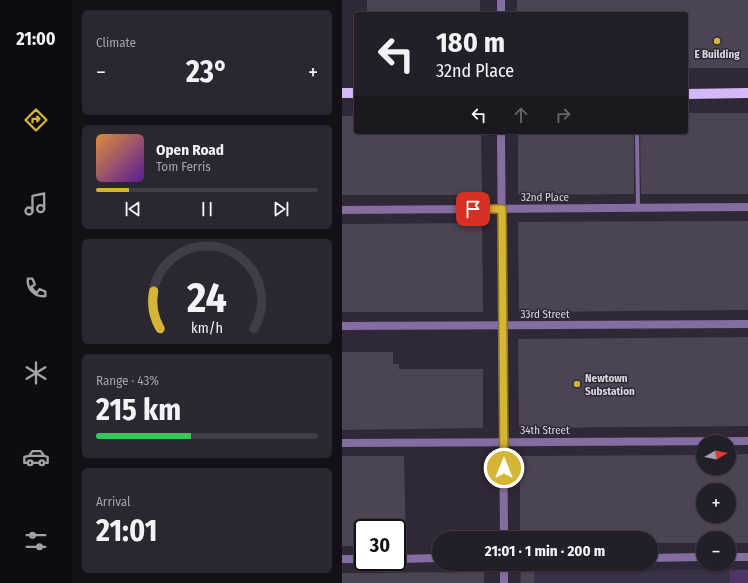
<!DOCTYPE html>
<html lang="en">
<head>
<meta charset="utf-8">
<style>
	:root { --surface:#231f29; --page:#2b2731; --text:#f1f3f6; --muted:#a3a2a8; --line:#403d46; --accent:#d5b534 }
	body { margin:0; font-family:"Fira Sans Condensed",sans-serif; background:var(--page); color:var(--text); height:100vh; display:flex; flex-direction:column; font-size:15px; white-space:nowrap }
	* { box-sizing:border-box; margin:0 }
	p { font-size:13px; color:var(--muted) }
	.icon { flex:none; width:22px; height:22px; fill:none; stroke:currentColor; stroke-width:2; stroke-linecap:round; stroke-linejoin:round }
	.map { position:relative; flex:1; overflow:hidden }
	.sheet { display:flex; flex-direction:column; gap:10px; padding:10px; background:#131117; width:270px }
	.sheet>* { flex:none }
	.banner { position:absolute; left:12px; top:12px; width:334px; height:122px; border-radius:4px; box-shadow:0 1px 3px #0004,0 0 0 1px var(--line); background:#231f29; color:var(--text); overflow:hidden }
	.needle { width:26px; rotate:81deg }
	.buttons { position:absolute; left:354px; top:435px; display:grid; gap:8px }
	.buttons a { display:grid; place-items:center; width:40px; height:40px; border-radius:50%; background:var(--surface); box-shadow:0 1px 3px #0004,0 0 0 1px var(--line); font-size:20px }
	.speed { position:absolute; left:12px; top:519px; display:flex; gap:8px; font-size:20px; font-weight:700; text-align:center }
	.speed>* { display:grid; place-content:center; width:52px; height:52px; border-radius:50%; background:var(--surface); box-shadow:0 1px 3px #0004,0 0 0 1px var(--line); line-height:1 }
	.speed .limit { border:2px solid #111; border-radius:6px; background:#fff; color:#111 }
	.pin { position:absolute; display:grid; place-items:center; width:34px; height:34px; color:#fff; margin:-17px; border-radius:8px; box-shadow:0 2px 6px #0006 }
	.me { position:absolute; width:44px; margin:-22px; rotate:0deg; stroke-linejoin:round; filter:drop-shadow(0 0 3px #0008) }
	.turn { display:flex; align-items:center; gap:14px; height:84px; padding:0 16px; font-size:18px }
	.turn .icon { width:52px; height:52px; stroke-width:2.5 }
	.turn b { display:block; font-size:28px; line-height:34px }
	.lanes { display:flex; align-items:center; height:38px; padding:0 16px; background:#0003; justify-content:center; gap:20px; direction:ltr }
	.lanes .off { opacity:.35 }
	.big { font-size:30px; font-weight:700; line-height:1.1 }
	.sheet .card { flex:1; display:flex; flex-direction:column; justify-content:center; gap:6px; min-width:0; padding:0 14px; border-radius:6px; background:var(--page) }
	.sheet .dial { align-items:center; gap:0 }
	.dial svg { height:104px; overflow:visible; fill:none; stroke:var(--line); stroke-width:7; stroke-linecap:round; text-anchor:middle }
	.dial text { fill:var(--text); stroke:none }
	.song { display:flex; align-items:center; gap:12px }
	.cover { width:48px; height:48px; border-radius:6px; background:linear-gradient(135deg,hsl(30 70% 55%),hsl(270 70% 35%)) }
	.played { height:4px; border-radius:2px; background:linear-gradient(90deg,var(--accent) 15%,var(--line) 15%) }
	.keys { display:flex; justify-content:space-around; direction:ltr }
	.heat { display:flex; justify-content:space-between; align-items:center; font-size:22px; direction:ltr }
	.charge { height:6px; border-radius:3px; background:linear-gradient(90deg,#34c759 43%,var(--line) 0) }
	.trip { position:absolute; left:90px; top:531px; width:226px; height:40px; border-radius:20px; background:var(--surface); box-shadow:0 1px 3px #0004,0 0 0 1px var(--line); font-weight:700; line-height:40px; text-align:center }
	main { display:flex; flex:1; min-height:0 }
	.dock { display:flex; flex-direction:column; width:72px; justify-content:space-around; align-items:center; background:#0e0c10; color:var(--muted) }
	.dock .icon { width:28px; height:28px }
	.dock .selected { color:var(--accent) }
	.dock b { font-size:18px; color:var(--text) }
	.map>svg:first-child { display:block }
	.built { fill:#393144 }
	.green { fill:#4d3469 }
	.building { fill:#4b4553; fill-rule:evenodd }
	.lines { fill:none; stroke-linecap:round; stroke-linejoin:round }
	.lane { stroke:#846da1; stroke-width:4 }
	.street { stroke:#846da1; stroke-width:8 }
	.primary { stroke:#d4b9f8; stroke-width:10 }
	.route-casing { stroke:#8a7622; stroke-width:10 }
	.route { stroke:#d5b534; stroke-width:7 }
	.poi-dot { fill:#d5b534; stroke:#2f2937; stroke-width:1.5 }
	.labels { text-anchor:middle; dominant-baseline:central; stroke-width:3; stroke-linejoin:round; paint-order:stroke }
	.poi-label { font-size:11px; font-weight:bold; fill:#d9d5de; stroke:#2f2937 }
	.street-label { font-size:11px; fill:#d9d5de; stroke:#2f2937 }
</style>
</head>
<body>
<main>
<nav class="dock">
<b>21:00</b>
<svg class="icon selected" aria-label="directions" viewBox="0 0 24 24"><path d="M12 3l9 9-9 9-9-9zM9 14v-3h6M13 9l2 2-2 2"/></svg>
<svg class="icon" aria-label="music" viewBox="0 0 24 24"><path d="M9 18V5l10-2v13"/><circle cx="6" cy="18" r="3"/><circle cx="16" cy="16" r="3"/></svg>
<svg class="icon" aria-label="phone" viewBox="0 0 24 24"><path d="M5 4h4l2 5-3 2q2 4 5 5l2-3 5 2v4C11 20 4 13 5 4z"/></svg>
<svg class="icon" aria-label="climate" viewBox="0 0 24 24"><path d="M12 3v18M4 7l16 10M4 17L20 7"/></svg>
<svg class="icon" aria-label="car" viewBox="0 0 24 24"><path d="M5 17H2v-5l4-1 3-4h7l3 4 3 1v5h-3M9 17h6M6 11h13"/><circle cx="7" cy="17" r="2"/><circle cx="17" cy="17" r="2"/></svg>
<svg class="icon" aria-label="filters" viewBox="0 0 24 24"><path d="M4 7h16M4 17h16"/><circle cx="9" cy="7" r="2"/><circle cx="15" cy="17" r="2"/></svg>
</nav>
<section class="sheet">
<div class="card"><p>Climate</p>
<div class="heat"><a>−</a><b class="big">23°</b><a>+</a></div>
</div>
<div class="card">
<div class="song"><i class="cover"></i><div><b>Open Road</b><p>Tom Ferris</p></div></div>
<div class="played"></div>
<div class="keys"><svg class="icon" aria-label="previous" viewBox="0 0 24 24"><path d="M18 5L8 12l10 7zM5 5v14"/></svg><svg class="icon" aria-label="pause" viewBox="0 0 24 24"><path d="M8 5v14M16 5v14"/></svg><svg class="icon" aria-label="next" viewBox="0 0 24 24"><path d="M6 5l10 7-10 7zM19 5v14"/></svg></div>
</div>
<div class="card dial"><svg viewBox="0 0 100 80">
<path d="M14 69A42 42 0 1 1 86 69"/>
<path d="M14 69A42 42 0 0 1 9 40" stroke="#d5b534"/>
<text x="50" y="56" font-size="32" font-weight="700">24</text>
<text x="50" y="72" font-size="11">km/h</text>
</svg></div>
<div class="card"><p>Range · 43%</p><b class="big">215 km</b><div class="charge"></div></div>
<div class="card"><p>Arrival</p><b class="big">21:01</b></div>
</section>
<div class="map">
<svg width="406" height="583" viewBox="0 0 406 583">
	<rect width="100%" height="100%" fill="#2f2937"/>
	<polygon class="built" points="406,569 406,583 178,583 178,572"/>
	<rect class="green" x="388" y="570" width="18" height="13"/>
	<g class="building">
		<rect x="25" y="0" width="113" height="14"/>
		<polygon points="175,0 406,0 406,68 344,68 344,14 175,14"/>
		<polygon points="344,113 406,113 406,194 299,194 298,132 344,132"/>
		<polygon points="0,116 14,116 14,132 139,132 140,195 0,195"/>
		<polygon points="176,132 292,132 292,194 176,195"/>
		<polygon points="406,221 406,310 177,312 176,222"/>
		<polygon points="140,223 141,312 0,312 0,224"/>
		<polygon points="406,337 406,426 177,428 176,339"/>
		<polygon points="0,352 51,352 51,364 57,364 57,369 141,369 141,428 0,430"/>
		<path d="M 406,454 L 406,543 L 387,543 L 387,538 L 361,538 L 361,543 L 309,543 L 309,538 L 178,538 L 178,456 L 361,455 L 361,468 L 387,468 L 387,455 ZM 361,490 L 387,490 L 387,516 L 361,516 Z"/>
		<polygon points="0,456 62,456 64,545 55,545 55,528 21,528 21,546 0,546"/>
		<polygon points="142,572 142,583 0,583 0,573"/>
		<rect x="179" y="572" width="13" height="11"/>
	</g>
	<g class="lines">
		<polyline class="lane" points="295,132 296,208"/>
		<g class="street">
			<polyline points="159,0 159,14"/>
			<polyline points="159,132 162,538"/>
			<polyline points="0,210 406,207"/>
			<polyline points="0,326 406,324"/>
			<polyline points="0,443 406,441"/>
			<polyline points="387,557 406,557"/>
			<polyline points="309,558 361,557"/>
			<polyline points="0,559 21,559"/>
			<polyline points="55,559 97,558"/>
			<polyline points="162,564 162,583"/>
		</g>
		<g class="primary">
			<polyline points="0,93 14,93"/>
			<polyline points="344,94 406,93"/>
		</g>
	</g>
	<g class="lines">
		<g class="route-casing">
			<polyline id="route" points="131,209 160,209 162,468"/>
		</g>
		<use href="#route" class="route"/>
	</g>
	<g class="poi-dot">
		<circle cx="375" cy="41" r="4"/>
		<circle cx="235" cy="384" r="4"/>
	</g>
	<g class="labels">
		<g class="poi-label">
			<text x="375" y="54">E Building</text>
			<text x="243" y="378" text-anchor="start">Newtown<tspan x="243" dy="13">Substation</tspan></text>
		</g>
		<g class="street-label">
			<text x="203" y="197">32nd Place</text>
			<text x="203" y="314">33rd Street</text>
			<text x="203" y="430">34th Street</text>
		</g>
	</g>
</svg>
<div class="buttons">
<a><svg class="needle" viewBox="-14 -14 28 28"><path d="M0-13l5 13h-10z" fill="#e53935"/><path d="M0 13l5-13h-10z" fill="#a3a2a8"/></svg></a>
<a>+</a>
<a>−</a>
</div>
<div class="speed"><div class="limit">30</div></div>
<div class="pin" style="left:131px;top:209px;background:#d93025"><svg class="icon" aria-label="arrive" viewBox="0 0 24 24"><path d="M6 21V4h12l-3 4 3 4H6"/></svg></div>
<svg class="me" style="left:162px;top:468px" viewBox="-20 -20 40 40"><circle r="17" fill="#d5b534" stroke="#fff" stroke-width="3"/><path d="M0-11L8 9 0 5-8 9z" fill="#fff"/></svg>
<div class="trip">21:01 · 1 min · 200 m</div>
<div class="banner">
<div class="turn"><svg class="icon" aria-label="left" viewBox="0 0 24 24"><path d="M17 20v-9H6M10 6l-5 5 5 5"/></svg><div><b>180 m</b>32nd Place</div></div>
<div class="lanes"><svg class="icon" aria-label="left" viewBox="0 0 24 24"><path d="M17 20v-9H6M10 6l-5 5 5 5"/></svg><svg class="icon off" aria-label="ahead" viewBox="0 0 24 24"><path d="M12 20V5M6 11l6-6 6 6"/></svg><svg class="icon off" aria-label="right" viewBox="0 0 24 24"><path d="M7 20v-9h11M14 6l5 5-5 5"/></svg></div>
</div>
</div>
</main>
</body>
</html>
